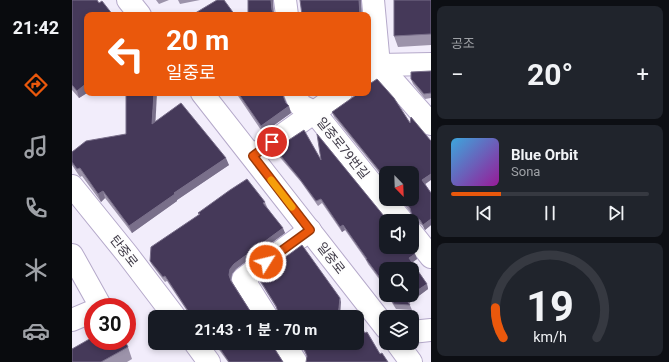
<!DOCTYPE html>
<html lang="ko">
<head>
<meta charset="utf-8">
<style>
	:root { --surface:#171b24; --page:#20242c; --text:#f1f3f6; --muted:#9ea1a6; --line:#363941; --accent:#ea580c }
	body { margin:0; font-family:Roboto,"Noto Sans KR",sans-serif; background:var(--page); color:var(--text); height:100vh; display:flex; flex-direction:column; font-size:15px; white-space:nowrap }
	* { box-sizing:border-box; margin:0 }
	p { font-size:13px; color:var(--muted) }
	.icon { flex:none; width:22px; height:22px; fill:none; stroke:currentColor; stroke-width:2; stroke-linecap:round; stroke-linejoin:round }
	.map { position:relative; flex:1; overflow:hidden }
	.details { display:flex; flex-direction:column; gap:6px; padding:6px; background:#0d0f14; width:238px }
	.details>* { flex:none }
	.banner { position:absolute; left:12px; top:12px; width:287px; height:84px; border-radius:8px; box-shadow:0 2px 6px #0003; background:#ea580c; color:#fff; overflow:hidden }
	.needle { width:26px; rotate:157deg }
	.buttons { position:absolute; left:307px; top:166px; display:grid; gap:8px }
	.buttons a { display:grid; place-items:center; width:40px; height:40px; border-radius:8px; background:var(--surface); box-shadow:0 2px 6px #0003; font-size:20px }
	.speed { position:absolute; left:12px; top:298px; display:flex; gap:8px; font-size:20px; font-weight:700; text-align:center }
	.speed>* { display:grid; place-content:center; width:52px; height:52px; border-radius:50%; background:var(--surface); box-shadow:0 2px 6px #0003; line-height:1 }
	.speed .limit { border:6px solid #d22; background:#fff; color:#111 }
	.pin { position:absolute; display:grid; place-items:center; width:34px; height:34px; color:#fff; margin:-17px; border:2px solid #fff; border-radius:50%; box-shadow:0 1px 4px #0007 }
	.me { position:absolute; width:44px; margin:-22px; rotate:54deg; stroke-linejoin:round; filter:drop-shadow(0 0 3px #0008) }
	.turn { display:flex; align-items:center; gap:14px; height:84px; padding:0 16px; font-size:18px }
	.turn .icon { width:52px; height:52px; stroke-width:2.5 }
	.turn b { display:block; font-size:28px; line-height:34px }
	.big { font-size:30px; font-weight:700; line-height:1.1 }
	.details .widget { flex:1; display:flex; flex-direction:column; justify-content:center; gap:6px; min-width:0; padding:0 14px; border-radius:8px; background:var(--page) }
	.details .dial { align-items:center; gap:0 }
	.dial svg { height:104px; overflow:visible; fill:none; stroke:var(--line); stroke-width:7; stroke-linecap:round; text-anchor:middle }
	.dial text { fill:var(--text); stroke:none }
	.song { display:flex; align-items:center; gap:12px }
	.cover { width:48px; height:48px; border-radius:6px; background:linear-gradient(135deg,hsl(200 70% 55%),hsl(300 70% 35%)) }
	.played { height:4px; border-radius:2px; background:linear-gradient(90deg,var(--accent) 25%,var(--line) 25%) }
	.keys { display:flex; justify-content:space-around; direction:ltr }
	.heat { display:flex; justify-content:space-between; align-items:center; font-size:22px; direction:ltr }
	.trip { position:absolute; left:76px; top:310px; width:216px; height:40px; border-radius:8px; background:var(--surface); box-shadow:0 2px 6px #0003; font-weight:700; line-height:40px; text-align:center }
	main { display:flex; flex:1; min-height:0 }
	.dock { display:flex; flex-direction:column; width:72px; justify-content:space-around; align-items:center; background:#090b0e; color:var(--muted) }
	.dock .icon { width:28px; height:28px }
	.dock .on { color:var(--accent) }
	.dock b { font-size:18px; color:var(--text) }
	.map>svg:first-child { display:block }
	.lines { fill:none; stroke-linecap:round; stroke-linejoin:round }
	.minor-casing { stroke:#b5a9ca; stroke-width:24 }
	.minor { stroke:#fff; stroke-width:22 }
	.wall { fill:#9c93aa }
	.shaded-wall { fill:#796f8a }
	.building { fill:#453959; stroke:#796f8a }
	.route-casing { stroke:#983908; stroke-width:10 }
	.route { stroke:#ea580c; stroke-width:7 }
	.slow { stroke:#f59e0b; stroke-width:7 }
	.labels { text-anchor:middle; dominant-baseline:central; stroke-width:4; stroke-linejoin:round; paint-order:stroke }
	.street-label { font-size:13px; fill:#3c3744; stroke:#fdfdfd }
</style>
</head>
<body>
<main>
<nav class="dock">
<b>21:42</b>
<svg class="icon on" aria-label="directions" viewBox="0 0 24 24"><path d="M12 3l9 9-9 9-9-9zM9 14v-3h6M13 9l2 2-2 2"/></svg>
<svg class="icon" aria-label="music" viewBox="0 0 24 24"><path d="M9 18V5l10-2v13"/><circle cx="6" cy="18" r="3"/><circle cx="16" cy="16" r="3"/></svg>
<svg class="icon" aria-label="phone" viewBox="0 0 24 24"><path d="M5 4h4l2 5-3 2q2 4 5 5l2-3 5 2v4C11 20 4 13 5 4z"/></svg>
<svg class="icon" aria-label="climate" viewBox="0 0 24 24"><path d="M12 3v18M4 7l16 10M4 17L20 7"/></svg>
<svg class="icon" aria-label="car" viewBox="0 0 24 24"><path d="M5 17H2v-5l4-1 3-4h7l3 4 3 1v5h-3M9 17h6M6 11h13"/><circle cx="7" cy="17" r="2"/><circle cx="17" cy="17" r="2"/></svg>
</nav>
<div class="map">
<svg width="359" height="362" viewBox="0 0 359 362">
	<rect width="100%" height="100%" fill="#f2edfb"/>
	<g class="lines">
		<g class="minor-casing">
			<g id="minor">
				<polyline points="56,0 68,15"/>
				<polyline points="213,0 215,15"/>
				<polyline points="301,0 307,65 359,124"/>
				<polyline points="299,71 307,65 359,64"/>
				<polyline points="130,93 314,328"/>
				<polyline points="223,93 228,105 242,112 330,221"/>
				<polyline points="181,156 269,93"/>
				<polyline points="0,186 55,254 103,317"/>
				<polyline points="340,233 359,257"/>
				<polyline points="0,255 29,307"/>
				<polyline points="195,317 171,279 238,230"/>
				<polyline points="0,320 21,311"/>
				<polyline points="340,332 359,330"/>
				<polyline points="123,343 137,362"/>
				<polyline points="212,343 224,362"/>
				<polyline points="325,343 339,362"/>
			</g>
		</g>
		<use href="#minor" class="minor"/>
	</g>
	<g class="wall">
		<polygon points="0,0 15,15 15,93 7,98 0,90"/>
		<polygon points="84,0 97,0 87,4"/>
		<polygon points="106,0 128,0 108,4"/>
		<polygon points="359,0 359,45 326,47 322,36"/>
		<polygon points="359,71 359,98 353,99 341,84 339,79"/>
		<polygon points="164,93 211,93 211,96 214,103 219,113 191,133"/>
		<polygon points="260,112 353,184 359,193 359,225 353,230 350,225 342,221 339,213 328,199 340,199 314,173 314,181 262,117"/>
		<polygon points="84,122 157,165 105,200 105,201 60,233 33,198 29,202 10,176 8,177 0,165 0,152 54,134"/>
		<polygon points="203,149 249,160 343,254 345,259 340,263 355,284 356,289 337,303 340,310 324,309 315,295 340,295 314,269 314,292 312,288 313,287 296,264 294,260 273,230 270,232 250,203 246,206 229,182 205,154"/>
		<polygon points="193,202 195,207 213,233 164,269 160,274 159,280 182,317 119,317 95,281 93,282 80,265 78,261 127,215 126,213"/>
		<polygon points="186,277 269,302 206,312 205,309 188,282"/>
		<polygon points="293,333 308,354 235,356 227,343 285,343"/>
		<polygon points="142,343 200,343 200,346 211,362 156,362"/>
		<polygon points="56,347 60,359 55,362 0,362"/>
	</g>
	<g class="shaded-wall">
		<polygon points="199,0 201,0 202,15 200,10"/>
		<polygon points="287,0 289,0 290,15 288,15"/>
		<polygon points="15,83 15,93 7,98 5,91"/>
		<polygon points="82,93 85,93 83,131 80,124"/>
		<polygon points="241,93 246,93 242,96"/>
		<polygon points="217,106 219,113 191,133 189,126"/>
		<polygon points="154,158 157,165 105,200 105,201 60,233 57,226 102,193"/>
		<polygon points="359,174 359,180 352,185 350,180"/>
		<polygon points="31,191 33,198 29,202 26,194"/>
		<polygon points="359,219 359,225 353,230 351,225"/>
		<polygon points="271,225 273,230 270,232 268,227"/>
		<polygon points="211,228 213,233 164,269 160,274 159,280 157,275 158,269 162,264"/>
		<polygon points="343,254 345,259 339,263 337,258"/>
		<polygon points="355,284 356,289 336,304 334,299"/>
		<polygon points="268,298 269,302 268,317 266,317"/>
	</g>
	<g class="building">
		<polygon points="0,0 25,0 27,3 30,1 41,15 15,15 15,83 5,91 0,85"/>
		<polygon points="145,0 152,0 163,15 120,15"/>
		<polygon points="176,0 199,0 200,10 203,15 176,15"/>
		<polygon points="228,0 287,0 288,15 230,15"/>
		<polygon points="322,0 359,0 359,34 322,36"/>
		<polygon points="359,71 359,93 352,94 339,79 339,72"/>
		<polygon points="305,79 322,98 338,123 339,117 359,141 359,174 350,180 359,193 359,219 351,225 348,220 340,216 338,208 330,199 340,199 340,173 314,173 314,179 260,112 287,93 296,93 296,85"/>
		<polygon points="54,93 82,93 80,124 109,103 154,158 102,193 103,194 57,226 31,191 26,194 8,168 5,169 0,162 0,152 14,141 54,134"/>
		<polygon points="166,93 210,93 214,103 217,106 189,126"/>
		<polygon points="232,130 249,160 245,134 316,221 314,221 314,247 337,247 343,254 337,258 355,284 340,294 340,269 314,269 314,286 294,259 295,259 271,225 268,227 249,199 244,201 227,178 203,149"/>
		<polygon points="175,179 193,202 191,203 211,228 162,264 158,269 157,275 159,281 182,317 120,317 93,276 91,277 78,261 79,247 128,214 126,213 158,190"/>
		<polygon points="230,245 268,298 266,317 204,317 206,312 204,306 186,277"/>
		<polygon points="316,295 339,295 334,299 338,305 322,304"/>
		<polygon points="285,322 286,323 293,333 295,332 308,354 310,353 316,362 234,362 235,356 233,351 228,343 285,343"/>
		<polygon points="21,337 21,341 53,341 56,347 29,362 0,362 0,349"/>
		<polygon points="144,343 199,343 211,362 157,362"/>
	</g>
	<g class="lines">
		<g class="route-casing">
			<polyline id="route" points="194,262 238,230 181,156 200,142"/>
		</g>
		<use href="#route" class="route"/>
		<polyline class="slow" points="199,180 220,207"/>
	</g>
	<g class="labels">
		<g class="street-label">
			<text transform="translate(271 148) rotate(51)">일중로79번길</text>
			<text transform="translate(52 251) rotate(52)">탄중로</text>
			<text transform="translate(259 258) rotate(52)">일중로</text>
		</g>
	</g>
</svg>
<div class="buttons">
<a><svg class="needle" viewBox="-14 -14 28 28"><path d="M0-13l5 13h-10z" fill="#e53935"/><path d="M0 13l5-13h-10z" fill="#9ea1a6"/></svg></a>
<a><svg class="icon" aria-label="sound" viewBox="0 0 24 24"><path d="M4 9h4l5-4v14l-5-4H4zM17 9q2 3 0 6"/></svg></a>
<a><svg class="icon" aria-label="search" viewBox="0 0 24 24"><circle cx="10" cy="10" r="6"/><path d="M15 15l6 6"/></svg></a>
<a><svg class="icon" aria-label="layers" viewBox="0 0 24 24"><path d="M12 4l9 5-9 5-9-5zM3 14l9 5 9-5"/></svg></a>
</div>
<div class="speed"><div class="limit">30</div></div>
<div class="pin" style="left:200px;top:142px;background:#d93025"><svg class="icon" aria-label="arrive" viewBox="0 0 24 24"><path d="M6 21V4h12l-3 4 3 4H6"/></svg></div>
<svg class="me" style="left:194px;top:262px" viewBox="-20 -20 40 40"><circle r="17" fill="#ea580c" stroke="#fff" stroke-width="3"/><path d="M0-11L8 9 0 5-8 9z" fill="#fff"/></svg>
<div class="trip">21:43 · 1 분 · 70 m</div>
<div class="banner">
<div class="turn"><svg class="icon" aria-label="left" viewBox="0 0 24 24"><path d="M17 20v-9H6M10 6l-5 5 5 5"/></svg><div><b>20 m</b>일중로</div></div>
</div>
</div>
<section class="details">
<div class="widget"><p>공조</p>
<div class="heat"><a>−</a><b class="big">20°</b><a>+</a></div>
</div>
<div class="widget">
<div class="song"><i class="cover"></i><div><b>Blue Orbit</b><p>Sona</p></div></div>
<div class="played"></div>
<div class="keys"><svg class="icon" aria-label="previous" viewBox="0 0 24 24"><path d="M18 5L8 12l10 7zM5 5v14"/></svg><svg class="icon" aria-label="pause" viewBox="0 0 24 24"><path d="M8 5v14M16 5v14"/></svg><svg class="icon" aria-label="next" viewBox="0 0 24 24"><path d="M6 5l10 7-10 7zM19 5v14"/></svg></div>
</div>
<div class="widget dial"><svg viewBox="0 0 100 80">
<path d="M14 69A42 42 0 1 1 86 69"/>
<path d="M14 69A42 42 0 0 1 8 46" stroke="#ea580c"/>
<text x="50" y="56" font-size="32" font-weight="700">19</text>
<text x="50" y="72" font-size="11">km/h</text>
</svg></div>
</section>
</main>
</body>
</html>
